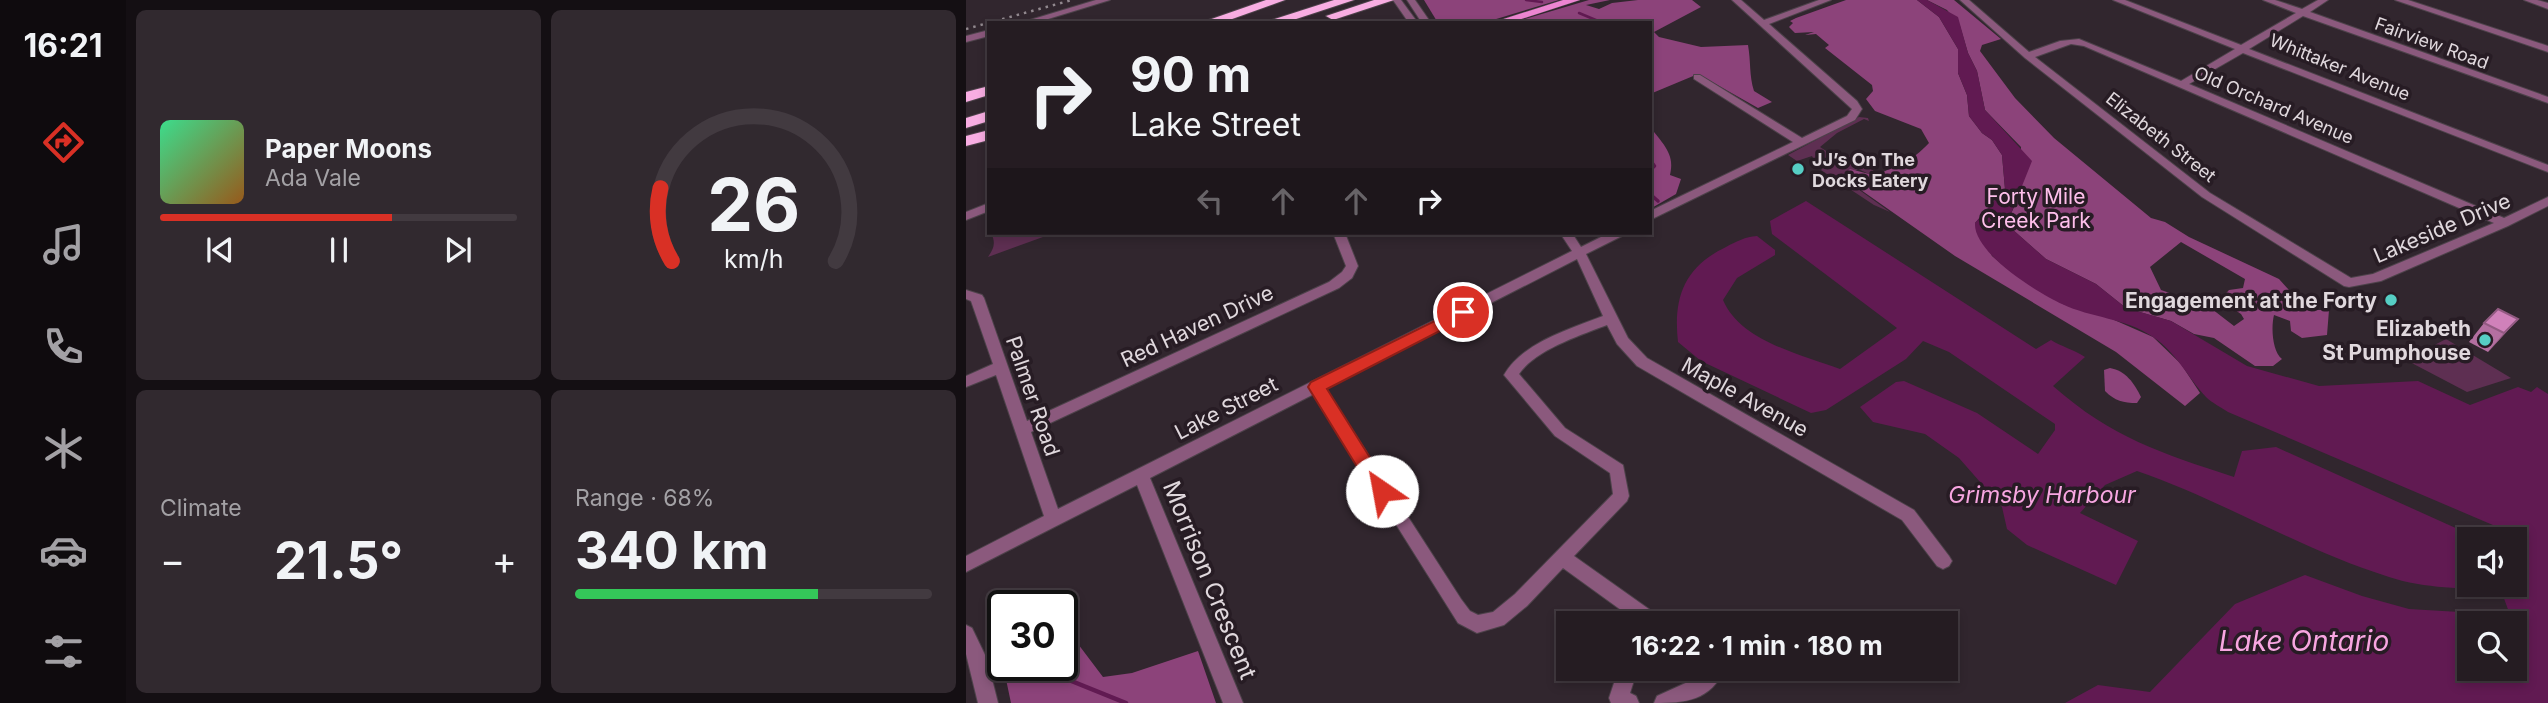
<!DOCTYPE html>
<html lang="en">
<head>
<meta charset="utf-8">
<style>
	:root { --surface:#251c22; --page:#31292f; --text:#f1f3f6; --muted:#a3a1a5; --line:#423a40; --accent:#d93025 }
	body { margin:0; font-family:Inter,sans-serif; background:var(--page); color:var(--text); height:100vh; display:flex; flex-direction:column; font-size:26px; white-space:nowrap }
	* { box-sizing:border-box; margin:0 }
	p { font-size:23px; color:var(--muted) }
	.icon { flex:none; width:38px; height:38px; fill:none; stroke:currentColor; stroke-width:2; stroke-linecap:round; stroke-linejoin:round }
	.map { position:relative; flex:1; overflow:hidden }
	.side { display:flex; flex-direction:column; gap:10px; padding:10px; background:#140f13; width:840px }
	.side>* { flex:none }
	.guide { position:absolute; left:21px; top:21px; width:665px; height:214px; border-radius:0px; box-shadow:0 4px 10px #0003,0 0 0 2px var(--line); background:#251c22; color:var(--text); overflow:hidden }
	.controls { position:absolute; left:1491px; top:527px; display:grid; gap:14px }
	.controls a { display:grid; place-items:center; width:70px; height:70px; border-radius:0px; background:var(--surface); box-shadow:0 4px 10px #0003,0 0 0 2px var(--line); font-size:35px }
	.speed { position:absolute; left:21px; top:590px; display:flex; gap:14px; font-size:35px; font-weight:700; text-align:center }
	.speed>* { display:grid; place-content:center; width:91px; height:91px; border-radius:50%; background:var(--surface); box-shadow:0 4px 10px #0003,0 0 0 2px var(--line); line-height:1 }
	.speed .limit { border:4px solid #111; border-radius:10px; background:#fff; color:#111 }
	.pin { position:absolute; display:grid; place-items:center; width:60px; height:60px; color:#fff; margin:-30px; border:4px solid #fff; border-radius:50%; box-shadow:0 2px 7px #0007 }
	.me { position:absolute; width:77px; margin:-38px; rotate:327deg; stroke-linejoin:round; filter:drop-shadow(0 0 5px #0008) }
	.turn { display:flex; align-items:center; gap:24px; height:147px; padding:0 28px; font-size:32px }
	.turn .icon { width:91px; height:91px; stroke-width:2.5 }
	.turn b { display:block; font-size:49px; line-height:60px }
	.lanes { display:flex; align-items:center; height:66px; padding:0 28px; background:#0003; justify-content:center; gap:35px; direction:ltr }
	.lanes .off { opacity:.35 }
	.big { font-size:52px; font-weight:700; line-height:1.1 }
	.side .card { flex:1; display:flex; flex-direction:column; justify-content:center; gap:10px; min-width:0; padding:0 24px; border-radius:10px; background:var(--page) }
	.side .dial { align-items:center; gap:0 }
	.dial svg { height:182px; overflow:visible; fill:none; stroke:var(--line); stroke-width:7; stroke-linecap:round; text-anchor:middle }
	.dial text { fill:var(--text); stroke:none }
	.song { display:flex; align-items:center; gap:21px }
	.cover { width:84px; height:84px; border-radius:10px; background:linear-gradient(135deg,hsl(150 70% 55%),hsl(30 70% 35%)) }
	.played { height:7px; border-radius:4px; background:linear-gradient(90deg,var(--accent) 65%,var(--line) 65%) }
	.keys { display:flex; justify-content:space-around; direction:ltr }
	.heat { display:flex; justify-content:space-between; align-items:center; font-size:38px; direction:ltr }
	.charge { height:10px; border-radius:5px; background:linear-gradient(90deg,#34c759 68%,var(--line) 0) }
	.side .tiles { flex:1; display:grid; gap:10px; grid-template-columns:repeat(2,1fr) }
	.trip { position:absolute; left:590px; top:611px; width:402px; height:70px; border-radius:0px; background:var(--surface); box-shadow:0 4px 10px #0003,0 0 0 2px var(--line); font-weight:700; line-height:70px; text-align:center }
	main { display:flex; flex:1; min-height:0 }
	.menu { display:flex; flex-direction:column; width:126px; justify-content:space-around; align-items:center; background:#0f0b0e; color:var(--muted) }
	.menu .icon { width:49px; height:49px }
	.menu .current { color:var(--accent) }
	.menu b { font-size:32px; color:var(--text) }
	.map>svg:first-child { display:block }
	.green { fill:#5e2f52 }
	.forest { fill:#8c437a; fill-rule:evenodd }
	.water { fill:#611a52; fill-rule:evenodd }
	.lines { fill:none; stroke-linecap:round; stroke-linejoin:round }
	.stream-far2 { stroke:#611a52; stroke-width:2.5 }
	.stream-far1 { stroke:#611a52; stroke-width:3.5 }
	.stream { stroke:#611a52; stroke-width:4.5 }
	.minor-casing { stroke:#4d424a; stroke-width:2 }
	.major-casing { stroke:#4d424a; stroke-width:1 }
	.highway-casing { stroke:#4d424a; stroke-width:2 }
	.minor { fill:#8b597d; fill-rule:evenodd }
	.major { fill:#ec85d1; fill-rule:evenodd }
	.highway { fill:#f8ade2; fill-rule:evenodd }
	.rail { stroke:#91888e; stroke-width:2.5; stroke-dasharray:2.5 5; stroke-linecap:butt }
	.wall { fill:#b36fa0 }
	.shaded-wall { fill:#925a82 }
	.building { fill:#d081ba; stroke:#925a82; stroke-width:2 }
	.route { fill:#d93025; stroke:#8d1f18; stroke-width:2 }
	.poi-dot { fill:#56cec4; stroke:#271c24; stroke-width:2.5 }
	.labels { text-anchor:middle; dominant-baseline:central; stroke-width:7; stroke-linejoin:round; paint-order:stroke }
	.far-street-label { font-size:18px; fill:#e0d8dd; stroke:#271c24 }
	.far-poi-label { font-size:18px; font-weight:bold; fill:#e0d8dd; stroke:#271c24; text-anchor:start }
	.park-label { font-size:21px; fill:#febfeb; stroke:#271c24 }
	.street-label { font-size:21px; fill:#e0d8dd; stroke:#271c24 }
	.poi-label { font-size:21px; font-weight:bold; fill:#e0d8dd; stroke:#271c24; text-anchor:end }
	.water-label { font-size:23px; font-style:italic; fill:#f8a6e1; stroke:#271c24 }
	.near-street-label { font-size:24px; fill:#e0d8dd; stroke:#271c24 }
	.near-water-label { font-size:28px; font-style:italic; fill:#f8a6e1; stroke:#271c24 }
</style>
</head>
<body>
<main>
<nav class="menu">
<b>16:21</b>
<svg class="icon current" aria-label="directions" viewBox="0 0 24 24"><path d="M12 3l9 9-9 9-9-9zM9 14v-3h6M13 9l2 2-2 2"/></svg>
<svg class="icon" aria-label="music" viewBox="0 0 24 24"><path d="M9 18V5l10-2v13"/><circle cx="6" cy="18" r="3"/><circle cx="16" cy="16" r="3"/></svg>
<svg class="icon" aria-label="phone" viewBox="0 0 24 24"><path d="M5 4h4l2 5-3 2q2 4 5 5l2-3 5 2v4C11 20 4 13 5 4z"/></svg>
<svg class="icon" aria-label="climate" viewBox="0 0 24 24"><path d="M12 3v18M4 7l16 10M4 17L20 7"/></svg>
<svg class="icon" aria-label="car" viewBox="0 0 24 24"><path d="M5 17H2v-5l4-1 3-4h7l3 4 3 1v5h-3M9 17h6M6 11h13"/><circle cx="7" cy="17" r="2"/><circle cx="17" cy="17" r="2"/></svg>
<svg class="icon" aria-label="filters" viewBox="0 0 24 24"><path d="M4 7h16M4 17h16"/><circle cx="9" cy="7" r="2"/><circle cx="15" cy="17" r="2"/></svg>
</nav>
<section class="side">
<div class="tiles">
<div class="card">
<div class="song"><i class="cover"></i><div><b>Paper Moons</b><p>Ada Vale</p></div></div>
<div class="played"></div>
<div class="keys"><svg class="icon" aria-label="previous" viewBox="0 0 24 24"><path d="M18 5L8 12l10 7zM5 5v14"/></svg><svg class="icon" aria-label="pause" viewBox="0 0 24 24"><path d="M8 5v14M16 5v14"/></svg><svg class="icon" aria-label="next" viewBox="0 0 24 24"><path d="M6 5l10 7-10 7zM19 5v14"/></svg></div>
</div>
<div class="card dial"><svg viewBox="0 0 100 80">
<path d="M14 69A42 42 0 1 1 86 69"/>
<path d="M14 69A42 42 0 0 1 9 37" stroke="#d93025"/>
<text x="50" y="56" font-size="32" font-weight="700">26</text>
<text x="50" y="72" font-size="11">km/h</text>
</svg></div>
<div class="card"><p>Climate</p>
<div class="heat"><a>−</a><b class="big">21.5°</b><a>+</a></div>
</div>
<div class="card"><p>Range · 68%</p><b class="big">340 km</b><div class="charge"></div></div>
</div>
</section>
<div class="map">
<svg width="1582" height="703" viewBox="0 0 1582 703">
	<rect width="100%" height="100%" fill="#31262e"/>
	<g class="green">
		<polygon points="893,117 902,118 903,121 898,119 871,133 854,147 871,158 879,153 906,170 903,174 892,169 880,177 885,184 924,212 908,205 855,170 858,167 849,162 846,156 831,161 822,155"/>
		<path d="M 25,233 L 88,233 L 22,257 C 28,248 30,243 25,233 Z"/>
		<polygon points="1480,339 1545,378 1501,392 1440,360"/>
	</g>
	<g class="forest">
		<polygon points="458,0 593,0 517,23 472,23"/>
		<path d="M 623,0 L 644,0 L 620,5 L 633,9 L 646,3 L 672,0 L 726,0 L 735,7 L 688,32 L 693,37 L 735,47 L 782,45 C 785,62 783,75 788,91 L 806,102 L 792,108 L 732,74 L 684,94 L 684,23 L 545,23 Z"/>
		<path d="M 880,0 L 951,0 L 973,17 L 992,49 L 992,73 L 1001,95 L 1003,116 L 1016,133 L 1026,140 L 1036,155 L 1039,189 L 1009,223 L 1026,256 L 1043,270 L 1097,304 L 1146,319 L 1187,337 L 1215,364 L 1234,393 L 1219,406 L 1150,352 L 989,256 L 885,183 L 880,173 L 884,169 L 903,174 L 906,170 L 913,174 C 937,162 944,163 963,143 L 955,129 L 909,111 L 900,99 L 907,91 L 906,85 L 859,48 L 863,45 L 850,34 L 839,35 L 848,32 L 829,33 L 823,27 L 827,23 L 824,21 L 830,18 Z"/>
		<path d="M 961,0 L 988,0 L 1035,39 L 1016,45 L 1014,51 L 1049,98 L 1088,138 L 1185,218 L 1199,222 L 1223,237 L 1313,279 L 1341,310 L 1363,310 L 1361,335 L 1336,338 L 1325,331 L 1324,321 L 1308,315 C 1305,327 1306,351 1316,359 L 1307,366 L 1289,366 L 1248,338 L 1228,334 L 1205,321 L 1160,308 L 1130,284 L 1080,259 L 1046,229 L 1044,216 L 1054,194 L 1055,147 L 1019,110 L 1011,71 L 1002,53 L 994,26 L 981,10 ZM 1215,242 L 1279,279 L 1277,288 L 1263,290 L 1254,300 L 1275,314 L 1278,319 L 1268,326 L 1242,306 L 1195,290 L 1184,267 Z"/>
		<path d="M 684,131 L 688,132 C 699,146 709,156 704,175 L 715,179 L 710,194 L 684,209 Z"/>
		<path d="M 1144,368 C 1160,371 1168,383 1175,397 L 1171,403 C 1157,403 1149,401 1139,391 L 1138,370 Z"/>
		<polygon points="96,606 103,632 137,677 166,673 232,651 250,703 45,703 37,665 96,665"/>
	</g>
	<path class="water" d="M 951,0 L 961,0 L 992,17 L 1002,53 L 1011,71 L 1019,110 L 1066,161 L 1044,216 L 1046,229 L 1080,259 L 1130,284 L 1160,308 L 1205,321 L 1281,366 L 1353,386 L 1452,381 L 1504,405 L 1552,387 L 1565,392 L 1571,387 L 1582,394 L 1582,703 L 1099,703 L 1132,685 L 1184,692 L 1269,604 L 1339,575 L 1396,596 L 1443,609 L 1544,615 L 1535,590 C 1498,588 1459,589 1423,577 C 1336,550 1258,501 1171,471 L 1139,485 L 1114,513 L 1172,541 L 1150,585 L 1061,545 L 1041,529 L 1036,507 L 993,458 L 959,434 L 907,422 L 894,407 L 930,382 L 938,381 L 1011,413 L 1072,454 L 1089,430 L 1089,424 L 983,352 L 957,341 L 940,359 L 860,410 L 845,413 L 735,361 L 712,342 C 707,298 718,267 760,247 C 771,241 779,237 791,236 L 809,250 L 809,255 L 771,278 L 757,300 C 774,341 836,355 874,369 L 931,328 L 806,234 L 804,221 L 840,201 L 1070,349 L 1085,340 C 1096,347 1107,349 1119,357 L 1087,386 C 1146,438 1195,453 1268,477 L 1276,451 L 1310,447 L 1514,539 L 1503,539 L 1503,584 L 1549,584 L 1549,555 L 1551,555 L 1555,537 L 1262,412 C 1255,407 1246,403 1240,397 C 1222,378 1210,352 1187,337 C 1160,318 1125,318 1096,304 C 1072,293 1007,253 1009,223 L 1039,189 L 1036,155 L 1026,140 L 1016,133 L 1003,116 L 1001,95 L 992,73 L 992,49 L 973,17 ZM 1549,623 L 1549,668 L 1503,668 L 1503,623 Z"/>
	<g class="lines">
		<g class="stream-far2">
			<polyline points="560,0 576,2"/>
			<polyline points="613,13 637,23"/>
			<polyline points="684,159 689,166 684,171"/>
		</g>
		<polyline class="stream-far1" points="684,194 692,201"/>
		<g class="stream">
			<polyline points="24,639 37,652"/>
			<polyline points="49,665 98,678 160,703"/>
		</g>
		<g class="minor-casing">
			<g id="minor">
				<polygon points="130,0 144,0 69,23 54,23"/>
				<polygon points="427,0 435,0 452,23 443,23"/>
				<polygon points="441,0 449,0 465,23 456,23"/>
				<polygon points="766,0 775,0 798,20 853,0 865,0 803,24 891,101 896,109 889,120 684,220 684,211 827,142 728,79 728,75 734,75 836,138 881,116 886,109"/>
				<path d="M 994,0 L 1003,0 L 1063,52 L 1094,41 L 1113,39 L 1215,81 L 1269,49 L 1147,0 L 1159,0 L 1275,45 L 1330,13 L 1297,0 L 1309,0 L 1336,9 L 1352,0 L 1362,0 L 1344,12 L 1582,97 L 1582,103 L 1337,16 L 1283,49 L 1582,165 L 1582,172 L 1277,53 L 1223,84 L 1538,218 L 1582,197 L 1582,206 L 1542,226 L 1415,281 L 1383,287 L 1378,286 L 1236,197 L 1059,58 ZM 1105,44 L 1118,46 L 1528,223 L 1407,274 L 1385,278 L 1244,193 L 1069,57 Z"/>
				<polygon points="1429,0 1442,0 1582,46 1582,52"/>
				<polygon points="1558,0 1571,0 1582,3 1582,9"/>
				<polygon points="23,30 23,36 0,42 0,36"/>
				<polygon points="23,203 23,211 0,220 0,212"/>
				<path d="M 367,233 L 379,233 L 392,266 L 386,278 L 373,288 L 65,432 L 92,509 L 606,251 L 594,233 L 606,233 L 615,247 L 643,233 L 658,233 L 656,236 L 620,254 L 662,338 L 681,358 L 948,510 L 983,556 L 986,561 L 983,566 L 977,569 L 971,566 L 936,520 L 671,366 L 651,344 L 641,325 C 615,335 569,350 553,374 L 599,428 L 657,465 L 663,496 L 661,501 L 608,556 L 694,617 L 697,623 L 673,623 L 597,568 L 561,606 L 538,625 L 511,633 L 492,623 L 348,394 L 184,478 L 277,703 L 257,703 L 171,485 L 0,572 L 0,556 L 78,516 L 30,375 L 0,387 L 0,376 L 27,364 L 5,301 L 0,299 L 0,290 L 16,295 L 18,298 L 61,421 L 363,282 L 376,272 L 380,266 ZM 611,259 L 637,316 C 604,329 557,342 538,375 L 589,436 L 644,473 L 647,494 L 549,594 L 527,612 L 512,615 L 504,611 L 495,599 L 359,388 Z"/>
				<polygon points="0,625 6,628 21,659 32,703 12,703 0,654"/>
				<polygon points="653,668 672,668 664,693 670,696 673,703 645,703 643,698"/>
				<path d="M 737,668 L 759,668 C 745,701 719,703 688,703 L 691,696 L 724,681 Z"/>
			</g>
		</g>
		<g class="major-casing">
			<polygon id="major" points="597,0 614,0 543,23 525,23"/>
		</g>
		<g class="highway-casing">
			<g id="highway">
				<polygon points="300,0 319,0 255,23 234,23"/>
				<polygon points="368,0 388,0 318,23 296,23"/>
				<polygon points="408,0 428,0 367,20 360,16"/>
				<polygon points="23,86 23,95 0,102 0,92"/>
				<polygon points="23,111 23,121 0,128 0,118"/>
				<polygon points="23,130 23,140 0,146 0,136"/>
			</g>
		</g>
		<use href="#minor" class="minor"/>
		<use href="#major" class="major"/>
		<use href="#highway" class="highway"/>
		<polyline class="rail" points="0,29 106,0"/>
	</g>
	<polygon class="wall" points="1552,319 1522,352 1503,342 1518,323"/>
	<polygon class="shaded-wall" points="1552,319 1535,338 1522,352 1538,333"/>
	<polygon class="building" points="1532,309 1552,319 1538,333 1518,323"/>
	<polygon class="route" points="497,307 503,308 505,312 503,316 361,389 425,491 422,496 416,498 409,496 342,387 345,382"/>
	<g class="poi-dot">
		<circle cx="832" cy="169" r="7"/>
		<circle cx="1425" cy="300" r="7"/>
		<circle cx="1519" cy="340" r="7"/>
	</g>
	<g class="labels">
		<g class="far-street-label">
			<text transform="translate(1466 43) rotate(20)">Fairview Road</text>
			<text transform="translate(1374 67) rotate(22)">Whittaker Avenue</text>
			<text transform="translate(1308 105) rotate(23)">Old Orchard Avenue</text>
			<text transform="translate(1195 137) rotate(38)">Elizabeth Street</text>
		</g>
		<g class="far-poi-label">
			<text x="846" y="159">JJ’s On The<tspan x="846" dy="21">Docks Eatery</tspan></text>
		</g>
		<g class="park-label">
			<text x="1070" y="196">Forty Mile<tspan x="1070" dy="24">Creek Park</tspan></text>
		</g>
		<g class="street-label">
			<text transform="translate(1476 228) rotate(-23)">Lakeside Drive</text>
			<text transform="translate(231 326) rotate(-25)">Red Haven Drive</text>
			<text transform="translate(67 396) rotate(71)">Palmer Road</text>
			<text transform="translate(779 397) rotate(29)">Maple Avenue</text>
			<text transform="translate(260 408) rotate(-27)">Lake Street</text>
		</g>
		<g class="poi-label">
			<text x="1411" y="300">Engagement at the Forty</text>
			<text x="1505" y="328">Elizabeth<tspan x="1505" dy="24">St Pumphouse</tspan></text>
		</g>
		<g class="water-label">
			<text x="1076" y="495">Grimsby Harbour</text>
		</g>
		<g class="near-street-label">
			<text transform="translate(244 580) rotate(68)">Morrison Crescent</text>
		</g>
		<g class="near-water-label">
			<text x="1338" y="641">Lake Ontario</text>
		</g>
	</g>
</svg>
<div class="controls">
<a><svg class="icon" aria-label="sound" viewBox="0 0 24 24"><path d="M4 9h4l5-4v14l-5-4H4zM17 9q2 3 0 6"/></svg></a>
<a><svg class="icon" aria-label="search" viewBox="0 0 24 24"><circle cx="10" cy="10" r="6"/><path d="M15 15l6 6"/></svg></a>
</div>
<div class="speed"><div class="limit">30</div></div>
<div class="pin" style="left:497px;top:312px;background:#d93025"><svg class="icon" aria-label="arrive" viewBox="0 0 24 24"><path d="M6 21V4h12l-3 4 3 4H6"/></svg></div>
<svg class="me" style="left:416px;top:491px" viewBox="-20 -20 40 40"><circle r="19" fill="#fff"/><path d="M0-13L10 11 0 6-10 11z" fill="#d93025"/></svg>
<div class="trip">16:22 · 1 min · 180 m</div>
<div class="guide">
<div class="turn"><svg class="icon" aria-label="right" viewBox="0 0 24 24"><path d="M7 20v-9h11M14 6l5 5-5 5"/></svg><div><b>90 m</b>Lake Street</div></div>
<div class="lanes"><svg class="icon off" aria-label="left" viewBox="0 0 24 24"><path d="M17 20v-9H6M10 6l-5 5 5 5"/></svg><svg class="icon off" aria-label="ahead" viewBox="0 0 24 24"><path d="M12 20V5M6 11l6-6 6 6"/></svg><svg class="icon off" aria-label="ahead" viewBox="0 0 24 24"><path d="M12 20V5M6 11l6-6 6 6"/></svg><svg class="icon" aria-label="right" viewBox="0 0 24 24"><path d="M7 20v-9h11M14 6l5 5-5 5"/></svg></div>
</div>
</div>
</main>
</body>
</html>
